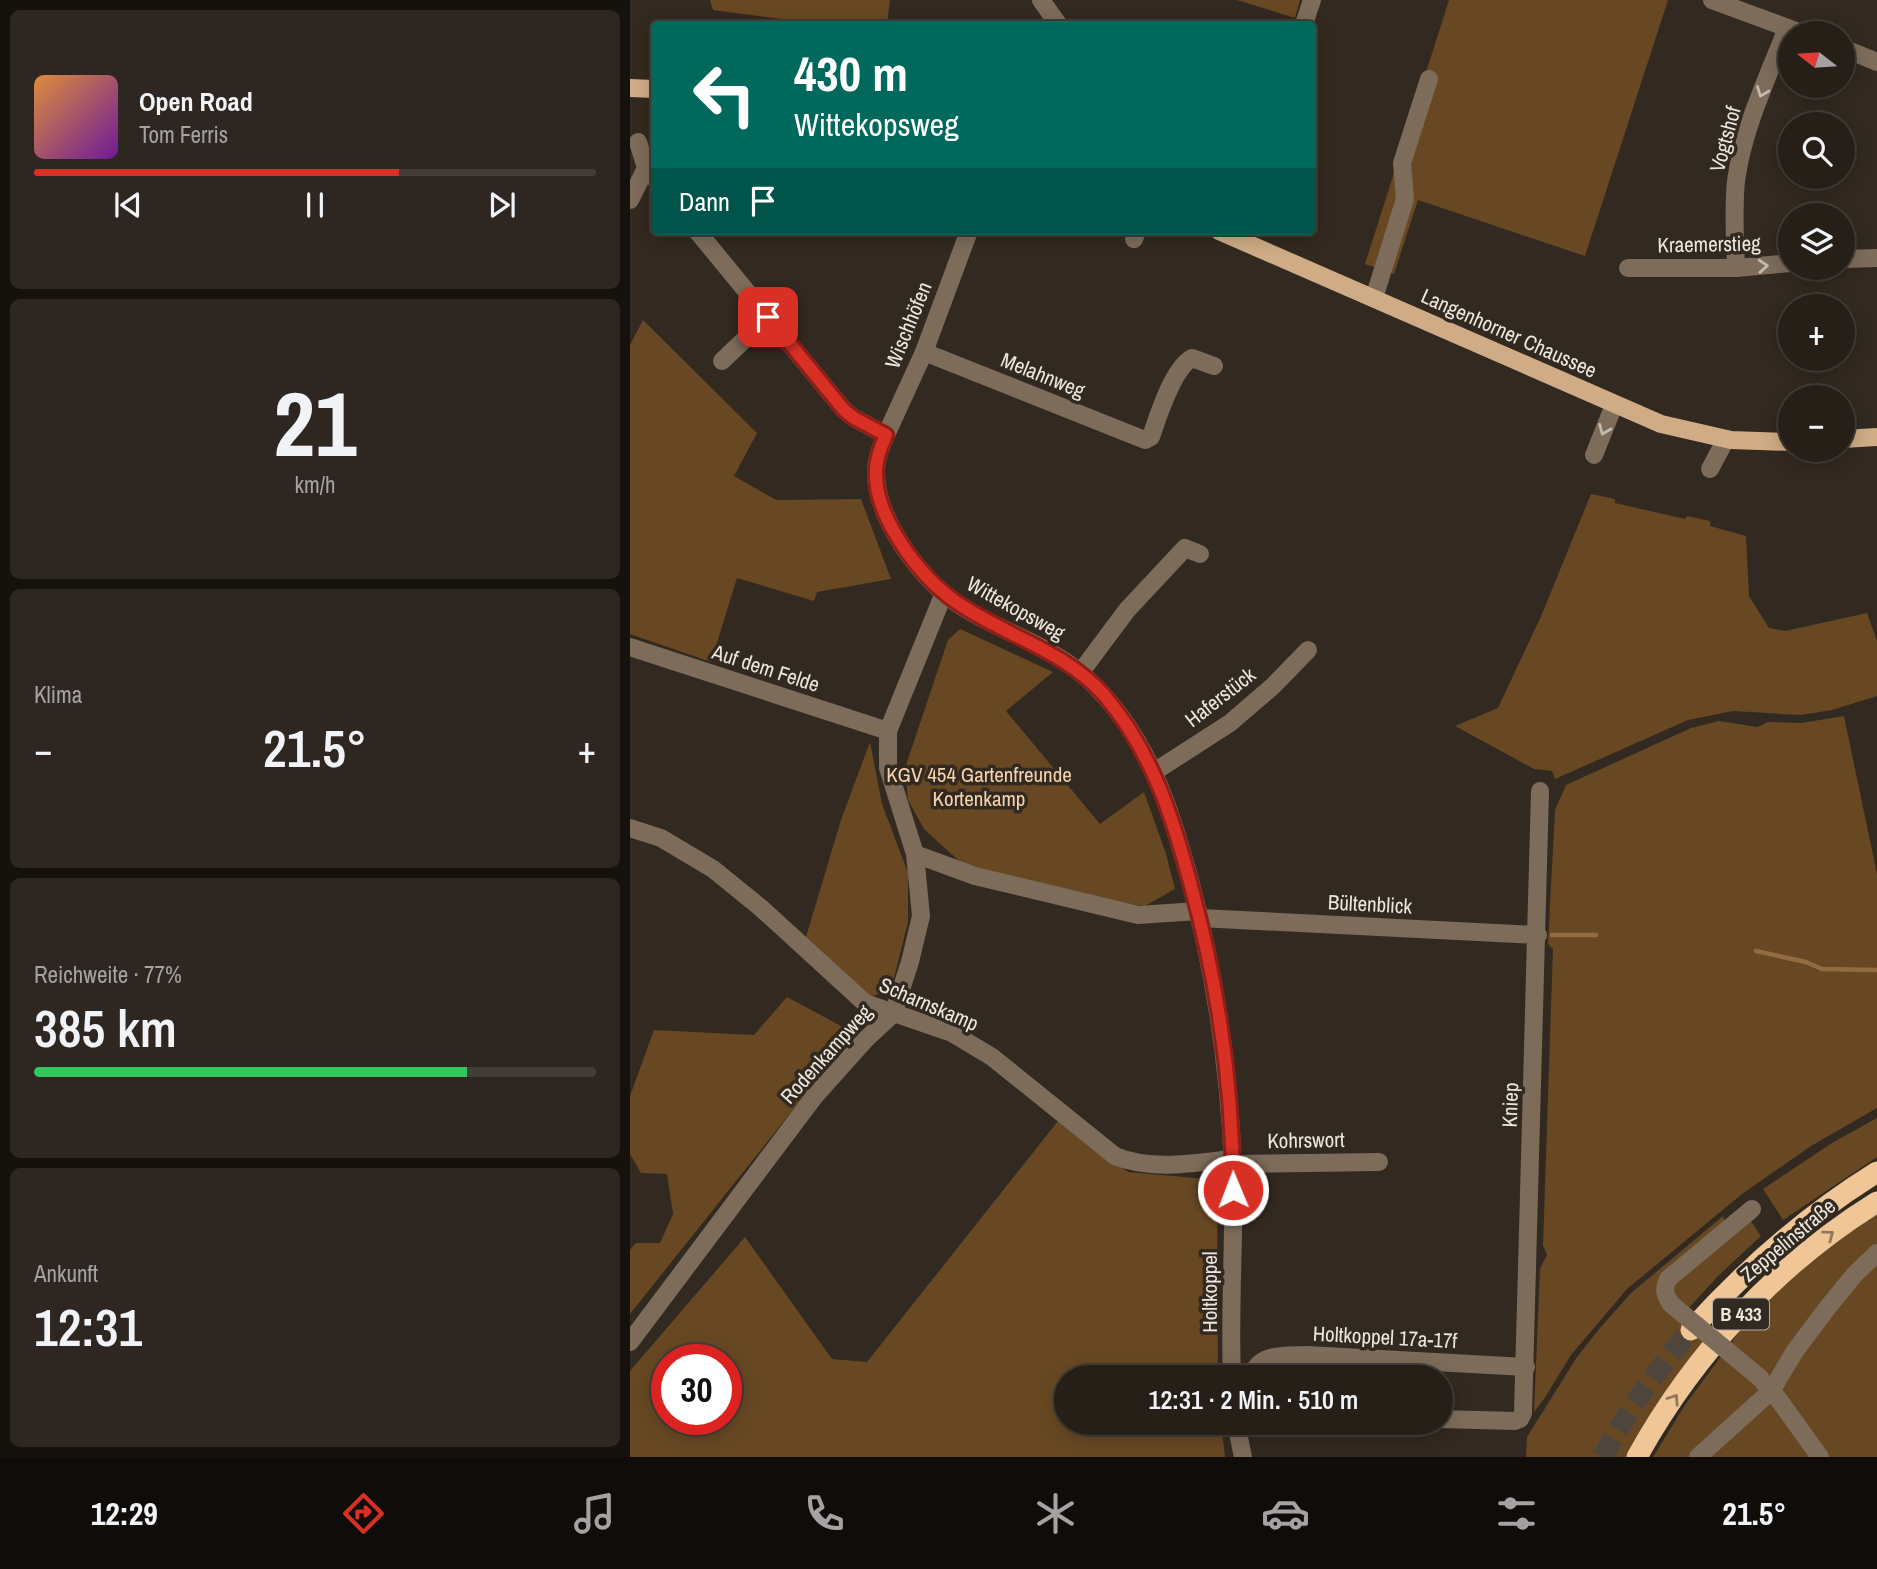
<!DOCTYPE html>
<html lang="de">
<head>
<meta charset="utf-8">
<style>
	:root { --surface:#261f18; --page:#2e2721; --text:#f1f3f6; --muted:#a4a2a2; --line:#423d37; --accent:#d93025 }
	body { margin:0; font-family:"Archivo Narrow",sans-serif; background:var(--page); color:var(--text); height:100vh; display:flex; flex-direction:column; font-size:26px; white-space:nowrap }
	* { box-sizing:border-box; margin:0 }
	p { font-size:23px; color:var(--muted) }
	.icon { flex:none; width:38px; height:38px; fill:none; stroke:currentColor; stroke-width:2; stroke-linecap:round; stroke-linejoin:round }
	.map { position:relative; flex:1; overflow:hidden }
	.details { display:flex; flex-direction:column; gap:10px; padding:10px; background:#15110d; width:630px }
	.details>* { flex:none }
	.banner { position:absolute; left:21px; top:21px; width:665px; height:214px; border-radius:7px; box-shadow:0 4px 18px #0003,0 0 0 2px var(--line); background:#00695c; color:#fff; overflow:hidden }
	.needle { width:46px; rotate:287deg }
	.buttons { position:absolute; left:1148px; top:21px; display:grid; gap:14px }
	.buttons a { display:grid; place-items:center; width:77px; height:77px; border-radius:50%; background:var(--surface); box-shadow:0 4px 18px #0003,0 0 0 2px var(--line); font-size:35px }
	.speed { position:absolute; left:21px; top:1344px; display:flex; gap:14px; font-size:35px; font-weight:700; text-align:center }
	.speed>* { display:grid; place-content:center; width:91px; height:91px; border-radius:50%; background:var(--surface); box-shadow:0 4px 18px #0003,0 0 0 2px var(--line); line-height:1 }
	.speed .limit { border:10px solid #d22; background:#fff; color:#111 }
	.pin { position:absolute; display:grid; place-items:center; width:60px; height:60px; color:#fff; margin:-30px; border-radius:14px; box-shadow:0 4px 10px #0006 }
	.me { position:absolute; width:77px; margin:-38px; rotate:359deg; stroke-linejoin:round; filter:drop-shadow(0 0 5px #0008) }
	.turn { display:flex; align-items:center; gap:24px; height:147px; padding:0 28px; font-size:32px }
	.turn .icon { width:91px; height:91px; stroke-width:2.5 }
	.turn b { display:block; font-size:49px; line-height:60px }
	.then { display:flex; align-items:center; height:66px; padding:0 28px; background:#0003; gap:14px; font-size:26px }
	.big { font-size:52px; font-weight:600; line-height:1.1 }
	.details .widget { flex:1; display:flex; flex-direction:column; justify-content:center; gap:10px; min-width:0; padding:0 24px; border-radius:10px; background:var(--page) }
	.details .dial { align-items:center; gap:0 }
	.dial b { font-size:91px; line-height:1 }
	.song { display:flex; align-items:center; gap:21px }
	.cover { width:84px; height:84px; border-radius:10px; background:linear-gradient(135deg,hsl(30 70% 55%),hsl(280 70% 35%)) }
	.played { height:7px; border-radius:4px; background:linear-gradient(90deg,var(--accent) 65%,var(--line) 65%) }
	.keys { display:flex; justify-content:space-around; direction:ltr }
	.heat { display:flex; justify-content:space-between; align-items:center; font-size:38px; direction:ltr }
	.charge { height:10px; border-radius:5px; background:linear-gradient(90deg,#34c759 77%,var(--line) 0) }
	.trip { position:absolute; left:424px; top:1365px; width:399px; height:70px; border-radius:35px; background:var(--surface); box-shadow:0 4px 18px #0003,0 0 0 2px var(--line); font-weight:600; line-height:70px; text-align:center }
	.tab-bar { display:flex; height:112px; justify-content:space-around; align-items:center; background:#0f0c0a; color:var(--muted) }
	.tab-bar .icon { width:49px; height:49px }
	.tab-bar .current { color:var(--accent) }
	.tab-bar b { font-size:32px; color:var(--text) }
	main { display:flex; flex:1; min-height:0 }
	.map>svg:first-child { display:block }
	.green { fill:#674823; fill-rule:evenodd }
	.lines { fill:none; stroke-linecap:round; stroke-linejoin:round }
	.stream { stroke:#926c40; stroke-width:4.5 }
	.highway-tunnel { stroke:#4e453d; stroke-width:21; stroke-dasharray:21 10; stroke-linecap:butt }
	.minor { stroke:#7d6c5a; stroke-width:18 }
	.major { stroke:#cfac86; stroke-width:18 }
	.highway { stroke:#f0c697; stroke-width:21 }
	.minor-bridge { stroke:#7d6c5a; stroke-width:18 }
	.oneway { stroke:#c4bbb0 }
	.oneway2 { stroke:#91785c }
	.route-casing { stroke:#8d1f18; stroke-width:18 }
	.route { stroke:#d93025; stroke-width:12 }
	.labels { text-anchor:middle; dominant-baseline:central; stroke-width:7; stroke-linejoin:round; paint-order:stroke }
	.shield { fill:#322920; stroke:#b4ada6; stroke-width:2 }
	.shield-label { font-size:19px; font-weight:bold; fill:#ebe6df }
	.street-label { font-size:21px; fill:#ebe6df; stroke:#322920 }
	.park-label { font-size:21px; fill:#f7d3ad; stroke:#322920 }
</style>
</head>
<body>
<main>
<section class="details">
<div class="widget">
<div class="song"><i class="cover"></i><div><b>Open Road</b><p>Tom Ferris</p></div></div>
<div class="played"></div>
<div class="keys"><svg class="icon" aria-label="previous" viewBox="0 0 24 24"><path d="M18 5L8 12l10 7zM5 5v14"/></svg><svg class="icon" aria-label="pause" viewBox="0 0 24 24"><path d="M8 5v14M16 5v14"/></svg><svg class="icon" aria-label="next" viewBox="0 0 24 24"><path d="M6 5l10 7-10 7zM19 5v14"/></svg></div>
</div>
<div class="widget dial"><b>21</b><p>km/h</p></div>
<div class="widget"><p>Klima</p>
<div class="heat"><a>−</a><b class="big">21.5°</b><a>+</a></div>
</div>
<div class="widget"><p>Reichweite · 77%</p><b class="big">385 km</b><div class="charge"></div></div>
<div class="widget"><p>Ankunft</p><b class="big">12:31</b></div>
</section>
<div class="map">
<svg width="1247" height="1457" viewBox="0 0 1247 1457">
	<rect width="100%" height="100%" fill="#322920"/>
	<g class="green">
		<polygon points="80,0 260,0 257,24 189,24 83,10"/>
		<polygon points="607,0 670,0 665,18"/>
		<polygon points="819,0 1038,0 955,256 788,200 764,274 735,264"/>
		<polygon points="13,320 127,433 104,476 146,500 231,499 261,579 187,592 184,601 107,578 81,662 0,634 0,345"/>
		<polygon points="961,494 985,499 985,503 1055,519 1057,516 1080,521 1080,526 1116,536 1119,596 1139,628 1155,631 1237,613 1247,641 1247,696 1202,710 1171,715 1103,711 1058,720 925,779 922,771 904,769 825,726 868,708 912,614"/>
		<polygon points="330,629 423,672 376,711 470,824 514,792 536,854 545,889 515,906 471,901 353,872 328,860 294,829 278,800 275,768 318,640"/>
		<polygon points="1214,716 1247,874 1247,1108 1181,1146 1112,1194 997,1289 941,1355 914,1399 904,1412 910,1269 917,1255 913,1245 923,949 918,944 925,810 936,785 1061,728 1089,721 1128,727 1138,722 1171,723"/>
		<polygon points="240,742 252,804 278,873 278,922 261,990 240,997 176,937 211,820"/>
		<polygon points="157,997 224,1033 0,1314 0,1250 6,1243 30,1243 43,1214 37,1174 11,1173 0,1154 0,1096 24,1030 124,1035"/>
		<polygon points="1247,1118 1247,1157 1153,1220 1133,1189 1202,1143"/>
		<path d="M 428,1121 L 498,1172 L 587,1180 L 588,1377 L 436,1377 L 436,1423 L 591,1423 L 595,1457 L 0,1457 L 0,1371 L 115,1237 L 202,1359 L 237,1362 ZM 37,1360 L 96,1360 L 96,1419 L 37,1419 Z"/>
		<polygon points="1247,1211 1247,1245 1133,1391 1061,1457 1023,1457 1055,1405 1104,1339 1116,1319 1168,1269"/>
		<polygon points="1093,1216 1095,1222 1030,1285 1076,1344 999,1457 896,1457 897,1437 947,1357 970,1328 1001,1293"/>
		<polygon points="1118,1217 1131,1236 1088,1276 1058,1309 1042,1292 1045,1279"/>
		<polygon points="1247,1260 1247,1457 1077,1457"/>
	</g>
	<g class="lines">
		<g class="stream">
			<polyline points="922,935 966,935"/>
			<polyline points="1126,951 1176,962 1192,969 1247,970"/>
		</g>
		<path class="highway-tunnel" d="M 973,1457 C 997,1411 1027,1370 1061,1330"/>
		<g class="minor">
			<polyline points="411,0 428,24"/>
			<polyline points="1082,0 1171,33"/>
			<polyline points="674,24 682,0"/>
			<polyline points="1213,48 1247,62"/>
			<polyline points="8,142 16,168 24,178"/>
			<polyline points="0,200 16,168"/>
			<path d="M 67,231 L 214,410 L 224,418 L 256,435 C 251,447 246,458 246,471 C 245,518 289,576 325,602 C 360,627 404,639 439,664 C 467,684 490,712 507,741 C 532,783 546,830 559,877 C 585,972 599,1068 603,1166 C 605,1236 599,1307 602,1377"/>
			<polyline points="504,239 507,231"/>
			<polyline points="1213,259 1247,258"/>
			<polyline points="998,268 1106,268 1160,263"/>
			<path d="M 1106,268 C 1105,239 1103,210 1106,181 C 1113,128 1138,77 1157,28"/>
			<polyline points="744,298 775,199 772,163 799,79"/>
			<path d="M 294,352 L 515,440 L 521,437 C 528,416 543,368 562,358 L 584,366"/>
			<polyline points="92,361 138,317"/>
			<polyline points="256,435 294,352 339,231"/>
			<polyline points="964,455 984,405"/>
			<polyline points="1080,469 1096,439"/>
			<polyline points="0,647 258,731"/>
			<polyline points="450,673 497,610 555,548 570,554"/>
			<polyline points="524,772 600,723 643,686 678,650"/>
			<path d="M 0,828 L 31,838 L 83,869 L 131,908 L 235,1003 L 322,1033 L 362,1057 L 485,1156 C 521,1171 565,1163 602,1159"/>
			<polyline points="285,854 345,876 508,915 568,911"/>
			<polyline points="570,918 908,935"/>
			<polyline points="603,1164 749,1162"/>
			<path d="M 1041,1304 C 1035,1295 1033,1290 1038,1279 L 1122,1209"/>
			<polyline points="0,1342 184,1097 235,1040 263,1014 280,962 291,916 285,854 258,768 258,731 314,593"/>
			<path d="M 622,1377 C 627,1352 657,1356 677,1355 L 896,1367"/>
			<polyline points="1133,1382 1149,1400 1190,1457"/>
			<polyline points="810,1419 885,1421 890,1419 893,1413 910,791"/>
			<polyline points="606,1423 613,1457"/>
			<polyline points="1068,1457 1141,1391 1165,1351 1198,1307 1225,1274 1247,1253"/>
		</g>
		<g class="major">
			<polyline points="0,88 24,89"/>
			<polyline points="589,231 1031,424 1101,440 1160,442"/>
			<polyline points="1213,439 1247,437"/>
		</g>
		<g class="highway">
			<path d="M 1061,1330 C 1116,1269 1176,1216 1247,1172"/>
			<path d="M 1007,1457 C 1064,1354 1147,1264 1247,1202"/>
		</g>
		<polyline class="minor-bridge" points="1041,1304 1130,1378"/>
	</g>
	<defs><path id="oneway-chevron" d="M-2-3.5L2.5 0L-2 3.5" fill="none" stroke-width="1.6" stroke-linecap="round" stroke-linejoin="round" transform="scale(1.75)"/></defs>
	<g class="oneway">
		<use href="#oneway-chevron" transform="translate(1132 92) rotate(111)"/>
		<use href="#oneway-chevron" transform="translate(1133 266) rotate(-4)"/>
		<use href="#oneway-chevron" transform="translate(974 430) rotate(112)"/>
	</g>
	<g class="oneway2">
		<use href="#oneway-chevron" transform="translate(1199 1235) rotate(-37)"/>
		<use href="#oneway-chevron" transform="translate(1044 1399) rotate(-56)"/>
	</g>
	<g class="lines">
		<g class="route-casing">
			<path id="route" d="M 138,317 L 214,410 L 224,418 L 256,435 C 251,446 246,458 246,471 C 244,517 290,577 326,602 C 375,636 434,650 474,695 C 521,750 543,817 561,886 C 588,985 603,1088 603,1190"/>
		</g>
		<use href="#route" class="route"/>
	</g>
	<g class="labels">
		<rect class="shield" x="1083" y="1298.5" width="56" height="31" rx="5"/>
		<g class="shield-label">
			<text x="1111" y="1314">B 433</text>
		</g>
		<g class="street-label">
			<text transform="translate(1095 139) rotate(-75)">Vogtshof</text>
			<text transform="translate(1079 244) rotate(-1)">Kraemerstieg</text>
			<text transform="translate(278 325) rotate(-68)">Wischhöfen</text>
			<text transform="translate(879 333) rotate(24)">Langenhorner Chaussee</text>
			<text transform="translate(413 375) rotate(22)">Melahnweg</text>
			<text transform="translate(386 608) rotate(29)">Wittekopsweg</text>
			<text transform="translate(136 668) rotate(18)">Auf dem Felde</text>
			<text transform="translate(590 697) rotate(-38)">Haferstück</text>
			<text transform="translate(740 904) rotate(3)">Bültenblick</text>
			<text transform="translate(299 1004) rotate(23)">Scharnskamp</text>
			<text transform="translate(196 1054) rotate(-48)">Rodenkampweg</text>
			<text transform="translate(880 1105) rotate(-88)">Kniep</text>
			<text transform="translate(676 1140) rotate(-1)">Kohrswort</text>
			<text transform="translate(1158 1240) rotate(-40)">Zeppelinstraße</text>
			<text transform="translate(579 1292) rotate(-90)">Holtkoppel</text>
			<text transform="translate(755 1337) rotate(3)">Holtkoppel 17a-17f</text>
		</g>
		<g class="park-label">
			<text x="349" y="774">KGV 454 Gartenfreunde<tspan x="349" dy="24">Kortenkamp</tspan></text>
		</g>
	</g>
</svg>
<div class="buttons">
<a><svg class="needle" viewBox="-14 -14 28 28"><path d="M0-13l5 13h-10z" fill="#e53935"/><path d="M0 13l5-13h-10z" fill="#a4a2a2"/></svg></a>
<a><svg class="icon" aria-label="search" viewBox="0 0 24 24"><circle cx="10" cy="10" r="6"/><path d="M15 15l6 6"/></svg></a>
<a><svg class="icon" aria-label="layers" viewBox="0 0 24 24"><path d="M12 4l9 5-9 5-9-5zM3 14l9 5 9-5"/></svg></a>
<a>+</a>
<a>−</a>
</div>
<div class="speed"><div class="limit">30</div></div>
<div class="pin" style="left:138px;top:317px;background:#d93025"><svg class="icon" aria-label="arrive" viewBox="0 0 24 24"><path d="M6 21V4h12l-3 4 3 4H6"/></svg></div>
<svg class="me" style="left:603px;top:1190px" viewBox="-20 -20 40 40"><circle r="17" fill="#d93025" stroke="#fff" stroke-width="3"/><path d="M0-11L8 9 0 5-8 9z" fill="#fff"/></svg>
<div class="trip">12:31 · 2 Min. · 510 m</div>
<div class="banner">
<div class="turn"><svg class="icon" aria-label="left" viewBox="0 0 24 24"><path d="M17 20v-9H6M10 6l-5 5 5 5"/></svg><div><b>430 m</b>Wittekopsweg</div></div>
<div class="then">Dann<svg class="icon" aria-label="arrive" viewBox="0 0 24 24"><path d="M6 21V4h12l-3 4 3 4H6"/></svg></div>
</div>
</div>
</main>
<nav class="tab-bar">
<b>12:29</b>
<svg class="icon current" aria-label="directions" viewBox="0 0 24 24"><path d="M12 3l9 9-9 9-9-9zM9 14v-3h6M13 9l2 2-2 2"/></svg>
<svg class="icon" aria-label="music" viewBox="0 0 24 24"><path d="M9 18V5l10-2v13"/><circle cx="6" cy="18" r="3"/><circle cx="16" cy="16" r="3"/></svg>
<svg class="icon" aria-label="phone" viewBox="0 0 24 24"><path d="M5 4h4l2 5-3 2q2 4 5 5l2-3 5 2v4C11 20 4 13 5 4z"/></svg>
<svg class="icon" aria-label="climate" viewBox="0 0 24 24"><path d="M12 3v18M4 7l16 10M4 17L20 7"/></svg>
<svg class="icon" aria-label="car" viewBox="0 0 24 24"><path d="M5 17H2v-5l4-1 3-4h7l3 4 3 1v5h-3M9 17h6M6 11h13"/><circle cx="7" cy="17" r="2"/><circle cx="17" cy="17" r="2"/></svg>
<svg class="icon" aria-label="filters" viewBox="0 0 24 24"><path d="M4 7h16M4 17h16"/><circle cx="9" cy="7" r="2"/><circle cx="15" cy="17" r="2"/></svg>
<b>21.5°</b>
</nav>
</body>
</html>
